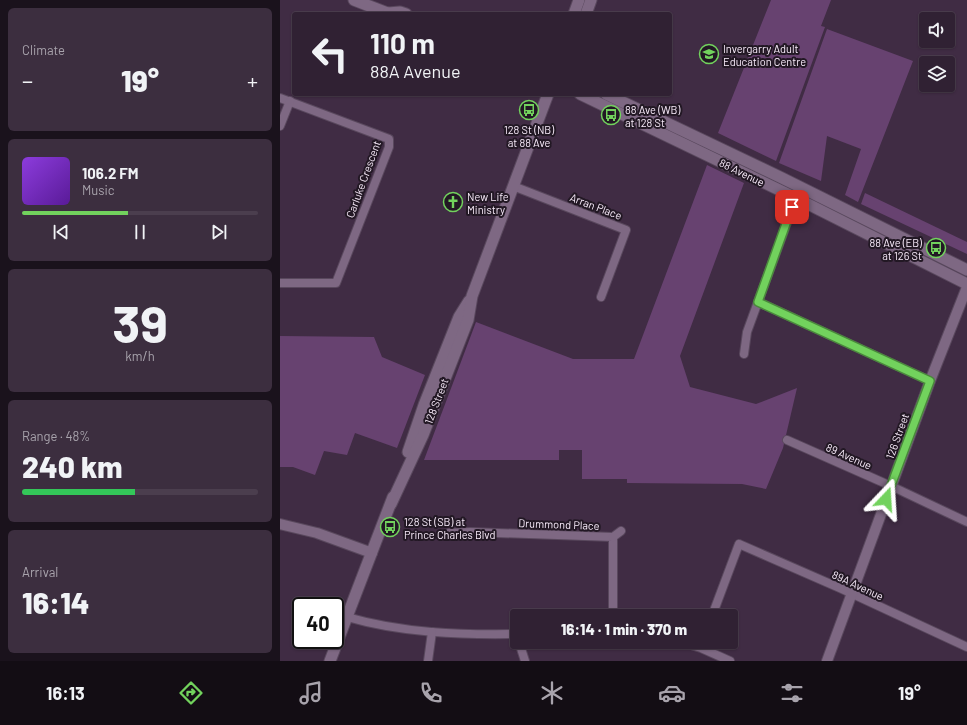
<!DOCTYPE html>
<html lang="en">
<head>
<meta charset="utf-8">
<style>
	:root { --surface:#302133; --page:#3c2e3f; --text:#f1f3f6; --muted:#a8a3ac; --line:#4b3e4e; --accent:#72d25d }
	body { margin:0; font-family:Barlow,sans-serif; background:var(--page); color:var(--text); height:100vh; display:flex; flex-direction:column; font-size:15px; white-space:nowrap }
	* { box-sizing:border-box; margin:0 }
	p { font-size:13px; color:var(--muted) }
	.icon { flex:none; width:22px; height:22px; fill:none; stroke:currentColor; stroke-width:2; stroke-linecap:round; stroke-linejoin:round }
	.map { position:relative; flex:1; overflow:hidden }
	.details { display:flex; flex-direction:column; gap:8px; padding:8px; background:#1a121c; width:280px }
	.details>* { flex:none }
	.guide { position:absolute; left:12px; top:12px; width:380px; height:84px; border-radius:4px; box-shadow:0 1px 3px #0004,0 0 0 1px var(--line); background:#302133; color:var(--text); overflow:hidden }
	.fabs { position:absolute; left:639px; top:12px; display:grid; gap:8px }
	.fabs a { display:grid; place-items:center; width:36px; height:36px; border-radius:4px; background:var(--surface); box-shadow:0 1px 3px #0004,0 0 0 1px var(--line); font-size:20px }
	.speed { position:absolute; left:12px; top:597px; display:flex; gap:8px; font-size:20px; font-weight:700; text-align:center }
	.speed>* { display:grid; place-content:center; width:52px; height:52px; border-radius:50%; background:var(--surface); box-shadow:0 1px 3px #0004,0 0 0 1px var(--line); line-height:1 }
	.speed .limit { border:2px solid #111; border-radius:6px; background:#fff; color:#111 }
	.pin { position:absolute; display:grid; place-items:center; width:34px; height:34px; color:#fff; margin:-17px; border-radius:8px; box-shadow:0 2px 6px #0006 }
	.me { position:absolute; width:44px; margin:-22px; rotate:20deg; stroke-linejoin:round; filter:drop-shadow(0 0 3px #0008) }
	.turn { display:flex; align-items:center; gap:14px; height:84px; padding:0 12px; font-size:18px }
	.turn .icon { width:52px; height:52px; stroke-width:2.5 }
	.turn b { display:block; font-size:28px; line-height:34px }
	.big { font-size:30px; font-weight:800; line-height:1.1 }
	.details .tile { flex:1; display:flex; flex-direction:column; justify-content:center; gap:6px; min-width:0; padding:0 14px; border-radius:6px; background:var(--page) }
	.details .dial { align-items:center; gap:0 }
	.dial b { font-size:52px; line-height:1 }
	.song { display:flex; align-items:center; gap:12px }
	.cover { width:48px; height:48px; border-radius:6px; background:linear-gradient(135deg,hsl(270 70% 55%),hsl(270 70% 35%)) }
	.played { height:4px; border-radius:2px; background:linear-gradient(90deg,var(--accent) 45%,var(--line) 45%) }
	.keys { display:flex; justify-content:space-around; direction:ltr }
	.heat { display:flex; justify-content:space-between; align-items:center; font-size:22px; direction:ltr }
	.charge { height:6px; border-radius:3px; background:linear-gradient(90deg,#34c759 48%,var(--line) 0) }
	.trip { position:absolute; left:230px; top:609px; width:228px; height:40px; border-radius:4px; background:var(--surface); box-shadow:0 1px 3px #0004,0 0 0 1px var(--line); font-weight:800; line-height:40px; text-align:center }
	.tabs { display:flex; height:64px; justify-content:space-around; align-items:center; background:#130d14; color:var(--muted) }
	.tabs .icon { width:28px; height:28px }
	.tabs .on { color:var(--accent) }
	.tabs b { font-size:18px; color:var(--text) }
	main { display:flex; flex:1; min-height:0 }
	.map>svg:first-child { display:block }
	.green { fill:#674270 }
	.lines { fill:none; stroke-linecap:round; stroke-linejoin:round }
	.minor-casing { stroke:#59485d; stroke-width:10 }
	.tertiary-casing { stroke:#59485d; stroke-width:12 }
	.secondary-casing { stroke:#59485d; stroke-width:13 }
	.minor { stroke:#7e6883; stroke-width:8 }
	.tertiary { stroke:#7e6883; stroke-width:10 }
	.secondary { stroke:#7e6883; stroke-width:11 }
	.route-casing { stroke:#4a883c; stroke-width:10 }
	.route { stroke:#72d25d; stroke-width:7 }
	.labels { text-anchor:middle; dominant-baseline:central; stroke-width:4; stroke-linejoin:round; paint-order:stroke }
	.poi-label { font-size:11px; fill:#f9ecfb; stroke:#221824; text-anchor:start }
	.street-label { font-size:11px; fill:#f9ecfb; stroke:#221824 }
</style>
</head>
<body>
<main>
<section class="details">
<div class="tile"><p>Climate</p>
<div class="heat"><a>−</a><b class="big">19°</b><a>+</a></div>
</div>
<div class="tile">
<div class="song"><i class="cover"></i><div><b>106.2 FM</b><p>Music</p></div></div>
<div class="played"></div>
<div class="keys"><svg class="icon" aria-label="previous" viewBox="0 0 24 24"><path d="M18 5L8 12l10 7zM5 5v14"/></svg><svg class="icon" aria-label="pause" viewBox="0 0 24 24"><path d="M8 5v14M16 5v14"/></svg><svg class="icon" aria-label="next" viewBox="0 0 24 24"><path d="M6 5l10 7-10 7zM19 5v14"/></svg></div>
</div>
<div class="tile dial"><b>39</b><p>km/h</p></div>
<div class="tile"><p>Range · 48%</p><b class="big">240 km</b><div class="charge"></div></div>
<div class="tile"><p>Arrival</p><b class="big">16:14</b></div>
</section>
<div class="map">
<svg width="687" height="661" viewBox="0 0 687 661">
	<rect width="100%" height="100%" fill="#402c44"/>
	<g class="green">
		<polygon points="491,0 551,0 541,26 545,27 496,161 438,133"/>
		<polygon points="547,29 633,61 578,202 565,195 581,149 547,136 541,181 499,163"/>
		<polygon points="427,165 464,183 400,356 410,387 476,404 517,388 503,448 486,489 462,484 347,483 347,479 302,479 302,450 279,450 279,460 144,460 196,322 293,359 354,359"/>
		<polygon points="585,193 687,242 687,254 581,204"/>
		<polygon points="0,336 94,337 102,357 145,375 117,448 75,433 67,455 44,451 35,475 13,467 0,467"/>
	</g>
	<g class="lines">
		<g class="minor-casing">
			<g id="minor">
				<polyline points="0,98 109,139 109,147 56,283 0,283"/>
				<polyline points="0,126 10,101"/>
				<polyline points="233,186 346,230 321,297"/>
				<polyline points="478,302 650,381"/>
				<polyline points="464,354 467,332 516,198"/>
				<polyline points="507,440 611,486 687,522"/>
				<polyline points="169,533 190,532 333,537 333,616"/>
				<polyline points="333,537 341,531"/>
				<polyline points="432,616 459,544 562,589 687,647"/>
				<path d="M 67,617 C 122,633 180,635 237,634"/>
				<polyline points="239,642 245,661"/>
				<polyline points="401,642 421,648 450,661"/>
				<polyline points="148,661 152,632"/>
			</g>
		</g>
		<g class="tertiary-casing">
			<g id="tertiary">
				<polyline points="0,524 37,533 92,553"/>
				<polyline points="547,661 650,381 687,287"/>
			</g>
		</g>
		<g class="secondary-casing">
			<g id="secondary">
				<polyline points="74,0 110,14"/>
				<polyline points="108,13 120,12 126,14"/>
				<polyline points="294,14 299,0"/>
				<polyline points="306,14 311,0"/>
				<polyline points="300,94 516,198 687,284"/>
				<polyline points="326,94 502,178 687,270"/>
				<polyline points="128,452 144,405 179,317 189,301"/>
				<polyline points="111,504 143,435 188,320 192,296 268,94"/>
				<polyline points="50,661 113,497"/>
			</g>
		</g>
		<use href="#minor" class="minor"/>
		<use href="#tertiary" class="tertiary"/>
		<use href="#secondary" class="secondary"/>
	</g>
	<g class="lines">
		<g class="route-casing">
			<polyline id="route" points="512,207 478,302 650,381 606,499"/>
		</g>
		<use href="#route" class="route"/>
	</g>
	<defs>
		<g id="school-ring" transform="scale(1)"><circle r="9.5" fill="#221824" stroke="#72d25d" stroke-width="1.5"/><path d="M0-5L7-2L0 1L-7-2ZM-4 1L0 2.5L4 1V4Q0 6-4 4Z" fill="#72d25d"/></g>
		<g id="bus-ring" transform="scale(1)"><circle r="9.5" fill="#221824" stroke="#72d25d" stroke-width="1.5"/><path d="M-5-6H5V4H4V6H2V4H-2V6H-4V4H-5ZM-3.5-4V0h7V-4ZM-3.5 1.2v1.5H-2V1.2ZM2 1.2v1.5H3.5V1.2Z" fill="#72d25d"/></g>
		<g id="church-ring" transform="scale(1)"><circle r="9.5" fill="#221824" stroke="#72d25d" stroke-width="1.5"/><path d="M-1.2-6h2.4v3.5h3.3v2.4h-3.3V6h-2.4V-.1h-3.3v-2.4h3.3Z" fill="#72d25d"/></g>
	</defs>
	<g fill-rule="evenodd">
		<use href="#school-ring" x="429" y="54"/>
		<use href="#bus-ring" x="249" y="110"/>
		<use href="#bus-ring" x="331" y="115"/>
		<use href="#church-ring" x="173" y="202"/>
		<use href="#bus-ring" x="656" y="248"/>
		<use href="#bus-ring" x="110" y="527"/>
	</g>
	<g class="labels">
		<g class="poi-label">
			<text x="443" y="48">Invergarry Adult<tspan x="443" dy="13">Education Centre</tspan></text>
			<text x="345" y="109">88 Ave (WB)<tspan x="345" dy="13">at 128 St</tspan></text>
			<text x="249" y="129" text-anchor="middle">128 St (NB)<tspan x="249" dy="13">at 88 Ave</tspan></text>
			<text x="187" y="196">New Life<tspan x="187" dy="13">Ministry</tspan></text>
			<text x="642" y="242" text-anchor="end">88 Ave (EB)<tspan x="642" dy="13">at 126 St</tspan></text>
			<text x="124" y="521">128 St (SB) at<tspan x="124" dy="13">Prince Charles Blvd</tspan></text>
		</g>
		<g class="street-label">
			<text transform="translate(462 172) rotate(26)">88 Avenue</text>
			<text transform="translate(83 179) rotate(-70)">Carluke Crescent</text>
			<text transform="translate(316 206) rotate(21)">Arran Place</text>
			<text transform="translate(156 401) rotate(-69)">128 Street</text>
			<text transform="translate(617 436) rotate(-70)">126 Street</text>
			<text transform="translate(569 456) rotate(24)">89 Avenue</text>
			<text transform="translate(279 524) rotate(2)">Drummond Place</text>
			<text transform="translate(578 585) rotate(25)">89A Avenue</text>
		</g>
	</g>
</svg>
<div class="fabs">
<a><svg class="icon" aria-label="sound" viewBox="0 0 24 24"><path d="M4 9h4l5-4v14l-5-4H4zM17 9q2 3 0 6"/></svg></a>
<a><svg class="icon" aria-label="layers" viewBox="0 0 24 24"><path d="M12 4l9 5-9 5-9-5zM3 14l9 5 9-5"/></svg></a>
</div>
<div class="speed"><div class="limit">40</div></div>
<div class="pin" style="left:512px;top:207px;background:#d93025"><svg class="icon" aria-label="arrive" viewBox="0 0 24 24"><path d="M6 21V4h12l-3 4 3 4H6"/></svg></div>
<svg class="me" style="left:606px;top:499px" viewBox="-20 -20 40 40"><path d="M0-17L14 15 0 8-14 15z" fill="#72d25d" stroke="#fff" stroke-width="4"/></svg>
<div class="trip">16:14 · 1 min · 370 m</div>
<div class="guide">
<div class="turn"><svg class="icon" aria-label="left" viewBox="0 0 24 24"><path d="M17 20v-9H6M10 6l-5 5 5 5"/></svg><div><b>110 m</b>88A Avenue</div></div>
</div>
</div>
</main>
<nav class="tabs">
<b>16:13</b>
<svg class="icon on" aria-label="directions" viewBox="0 0 24 24"><path d="M12 3l9 9-9 9-9-9zM9 14v-3h6M13 9l2 2-2 2"/></svg>
<svg class="icon" aria-label="music" viewBox="0 0 24 24"><path d="M9 18V5l10-2v13"/><circle cx="6" cy="18" r="3"/><circle cx="16" cy="16" r="3"/></svg>
<svg class="icon" aria-label="phone" viewBox="0 0 24 24"><path d="M5 4h4l2 5-3 2q2 4 5 5l2-3 5 2v4C11 20 4 13 5 4z"/></svg>
<svg class="icon" aria-label="climate" viewBox="0 0 24 24"><path d="M12 3v18M4 7l16 10M4 17L20 7"/></svg>
<svg class="icon" aria-label="car" viewBox="0 0 24 24"><path d="M5 17H2v-5l4-1 3-4h7l3 4 3 1v5h-3M9 17h6M6 11h13"/><circle cx="7" cy="17" r="2"/><circle cx="17" cy="17" r="2"/></svg>
<svg class="icon" aria-label="filters" viewBox="0 0 24 24"><path d="M4 7h16M4 17h16"/><circle cx="9" cy="7" r="2"/><circle cx="15" cy="17" r="2"/></svg>
<b>19°</b>
</nav>
</body>
</html>
